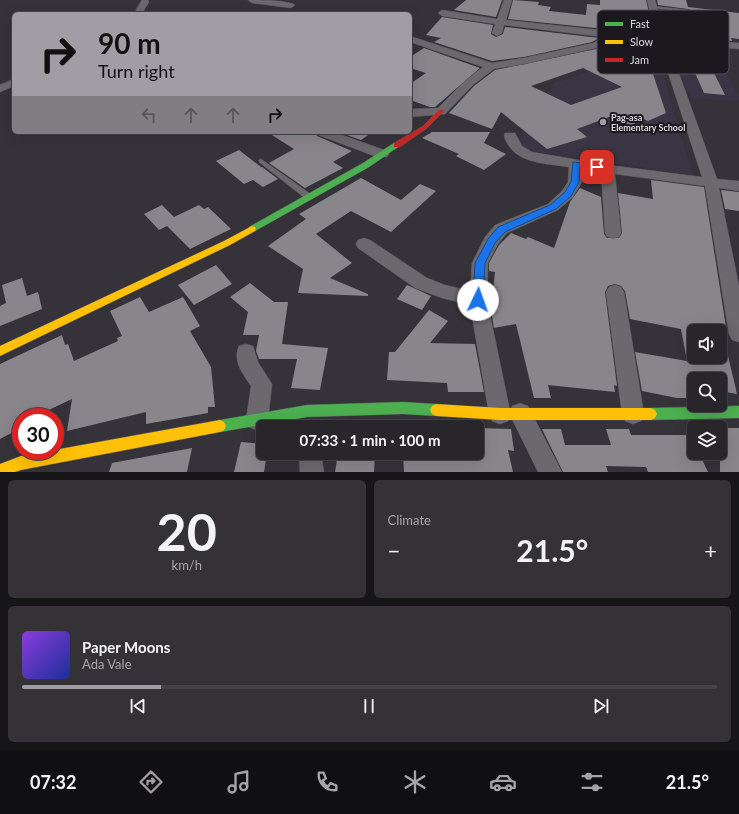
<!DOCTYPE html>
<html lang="en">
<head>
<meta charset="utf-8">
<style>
	:root { --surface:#28262b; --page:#343237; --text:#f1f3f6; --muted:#a5a5a9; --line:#444347; --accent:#a09da4 }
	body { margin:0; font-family:Lato,sans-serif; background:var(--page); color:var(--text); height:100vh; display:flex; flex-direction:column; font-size:15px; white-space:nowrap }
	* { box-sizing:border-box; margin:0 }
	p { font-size:13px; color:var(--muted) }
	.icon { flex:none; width:22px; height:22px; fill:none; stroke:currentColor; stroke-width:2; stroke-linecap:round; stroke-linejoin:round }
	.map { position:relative; height:472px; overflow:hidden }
	.details { display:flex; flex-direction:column; gap:8px; padding:8px; background:#161518; flex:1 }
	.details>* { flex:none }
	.top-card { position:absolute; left:12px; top:12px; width:400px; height:122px; border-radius:6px; box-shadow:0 4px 16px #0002,0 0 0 1px var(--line); background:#a09da4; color:#111; overflow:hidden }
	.buttons { position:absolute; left:687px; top:324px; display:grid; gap:8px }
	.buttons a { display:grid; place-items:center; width:40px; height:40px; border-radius:6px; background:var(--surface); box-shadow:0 4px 16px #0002,0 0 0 1px var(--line); font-size:20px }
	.speed { position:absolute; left:12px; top:408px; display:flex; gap:8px; font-size:20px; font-weight:700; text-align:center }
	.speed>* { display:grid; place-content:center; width:52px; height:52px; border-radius:50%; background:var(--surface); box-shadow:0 4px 16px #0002,0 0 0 1px var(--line); line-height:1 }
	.speed .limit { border:6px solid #d22; background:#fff; color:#111 }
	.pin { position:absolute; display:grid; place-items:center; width:34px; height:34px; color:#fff; margin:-17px; border-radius:8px; box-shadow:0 2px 6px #0006 }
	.me { position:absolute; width:44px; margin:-22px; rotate:3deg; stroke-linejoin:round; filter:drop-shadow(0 0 3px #0008) }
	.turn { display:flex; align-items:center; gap:14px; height:84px; padding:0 20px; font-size:18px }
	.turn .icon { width:52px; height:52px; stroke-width:2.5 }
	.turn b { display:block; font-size:28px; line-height:34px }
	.lanes { display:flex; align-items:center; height:38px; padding:0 20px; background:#0003; justify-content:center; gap:20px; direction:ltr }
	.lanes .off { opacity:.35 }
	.big { font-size:30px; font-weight:700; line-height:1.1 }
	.details .card { flex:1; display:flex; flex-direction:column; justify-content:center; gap:6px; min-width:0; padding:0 14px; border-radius:6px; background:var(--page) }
	.details .dial { align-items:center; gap:0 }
	.dial b { font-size:52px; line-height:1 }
	.song { display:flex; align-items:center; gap:12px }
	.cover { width:48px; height:48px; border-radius:6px; background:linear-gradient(135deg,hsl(270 70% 55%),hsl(230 70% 35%)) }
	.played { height:4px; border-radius:2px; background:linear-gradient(90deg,var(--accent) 20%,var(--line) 20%) }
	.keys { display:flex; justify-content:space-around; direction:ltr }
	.heat { display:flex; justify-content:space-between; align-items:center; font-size:22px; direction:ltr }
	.details .tiles { flex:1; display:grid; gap:8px; grid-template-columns:1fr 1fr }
	.card:last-child { grid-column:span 2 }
	.trip { position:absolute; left:256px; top:420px; width:228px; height:40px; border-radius:6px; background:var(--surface); box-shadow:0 4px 16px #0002,0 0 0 1px var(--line); font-weight:700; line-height:40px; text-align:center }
	.menu { display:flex; height:64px; justify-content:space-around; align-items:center; background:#100f11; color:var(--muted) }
	.menu .icon { width:28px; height:28px }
	.menu .on { color:var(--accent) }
	.menu b { font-size:18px; color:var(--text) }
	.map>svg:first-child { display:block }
	.built { fill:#3a3545 }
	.building { fill:#88868b; fill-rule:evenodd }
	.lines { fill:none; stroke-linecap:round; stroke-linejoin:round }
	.lane-casing { stroke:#525056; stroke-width:1 }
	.street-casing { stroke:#525056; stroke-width:1 }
	.fast-casing { stroke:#525056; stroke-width:1 }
	.slow-casing { stroke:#525056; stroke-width:1 }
	.jam-casing { stroke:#525056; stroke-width:1 }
	.path { stroke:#6e6d71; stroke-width:1.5; stroke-dasharray:0.5 2; stroke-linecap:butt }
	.lane { fill:#6b696e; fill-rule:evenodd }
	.street { fill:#6b696e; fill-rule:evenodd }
	.fast { fill:#4caf50; fill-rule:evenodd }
	.slow { fill:#ffc107; fill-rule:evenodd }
	.jam { fill:#c62828; fill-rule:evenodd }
	.route { fill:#1a73e8; stroke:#114b97 }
	.poi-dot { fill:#a09da4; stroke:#1b191e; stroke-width:1.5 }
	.labels { text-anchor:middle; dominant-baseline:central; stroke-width:4; stroke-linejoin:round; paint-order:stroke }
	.far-poi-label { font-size:9px; font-weight:bold; fill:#d9d6de; stroke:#1b191e; text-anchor:start }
	.key { fill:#1b191e; stroke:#545258; stroke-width:1 }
	.key-label { font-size:11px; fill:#d9d6de }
</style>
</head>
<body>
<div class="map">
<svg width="739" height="472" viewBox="0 0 739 472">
	<rect width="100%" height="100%" fill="#353339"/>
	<g class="built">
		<polygon points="667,43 713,48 739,97 739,101 691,98"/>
		<polygon points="631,53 659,56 669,96 693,175 514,148 554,83 627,60"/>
	</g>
	<g class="building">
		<polygon points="466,0 502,0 496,17 454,10"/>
		<polygon points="513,0 539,2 538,5 551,7 549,11 586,15 587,4 600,5 600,0 646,0 654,34 508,19"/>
		<polygon points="657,0 686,0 688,7 739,13 739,39 731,38 732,41 667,36 664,24 700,28 706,23 700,20 661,16 660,10 688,13 691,10 688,9 658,5"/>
		<polygon points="442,17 493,25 491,34 496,37 503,34 505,27 599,38 592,42 524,57 492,61 434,42 441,38 426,35"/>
		<path d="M 617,40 L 657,43 L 660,52 L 648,50 L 656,69 L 651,68 L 666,113 L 648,121 L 644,119 L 627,127 L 609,117 L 577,129 L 587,137 L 547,149 L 501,112 L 492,129 L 449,113 L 474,86 L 495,70 L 596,49 ZM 583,68 L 622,87 L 571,105 L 531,86 Z"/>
		<polygon points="670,45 701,47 725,95 704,93 687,55 673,53"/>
		<polygon points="424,48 480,68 435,107 430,107 410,100 410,84 426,73 410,68 410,57"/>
		<polygon points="267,132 315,132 317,136 352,151 333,162 343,168 305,188 269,163 294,149"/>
		<polygon points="338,132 373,132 361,140"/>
		<polygon points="432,132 490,132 484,143 506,154 484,170 456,156 459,154 422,138"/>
		<polygon points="239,150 261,167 262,167 278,179 263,187 253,180 244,184 216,161"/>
		<polygon points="361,178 401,200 420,184 436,191 391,232 351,211 316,234 352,263 330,278 368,294 368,296 298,293 303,269 268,246 306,219 299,214"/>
		<path d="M 651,180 L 704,187 L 726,327 L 721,326 L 737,394 L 720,391 L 720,379 L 694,379 L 694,398 L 677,398 L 642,391 L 635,352 L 687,361 L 681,329 L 630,319 L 625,291 L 621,286 L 615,284 L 608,286 L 605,292 L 617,386 L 614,385 L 615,392 L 548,385 L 551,398 L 534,398 L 516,324 L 494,328 L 491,310 L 495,272 L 489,271 L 489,263 L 499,245 L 511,233 L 526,239 L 528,237 L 554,248 L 570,202 L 580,188 L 601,197 L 604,234 L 607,238 L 619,238 L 622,233 L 618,193 L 653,199 ZM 694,331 L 720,331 L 720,357 L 694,357 Z"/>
		<polygon points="721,190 739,192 739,211 725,209"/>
		<polygon points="162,205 174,217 199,205 204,209 208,207 231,229 190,249 167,226 159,230 144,214"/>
		<polygon points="216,265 232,284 194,305 178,285"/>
		<polygon points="22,278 27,296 38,292 42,309 0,326 0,306 6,303 2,285"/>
		<polygon points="250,283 274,302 288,302 282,344 328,348 320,390 291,388 297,359 259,359 256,351 259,335 243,335 248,312 230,297"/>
		<polygon points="407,285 431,296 422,310 397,299"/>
		<polygon points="140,297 149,312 183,297 200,326 190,331 211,367 215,407 208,407 208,413 146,424 146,412 67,431 72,399 34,417 21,417 21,428 0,439 0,364 62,335 65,345 68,344 74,361 118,341 117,338 122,336 110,311"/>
		<polygon points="429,310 448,321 430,343 475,344 484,392 448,392 447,383 387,380 389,352 395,352"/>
		<polygon points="477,428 511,429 514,451 508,450 513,472 404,472 403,453 437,453 437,458 477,457"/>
		<rect x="720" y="428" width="19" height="44"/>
		<polygon points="542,429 561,429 565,445 611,445 606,429 629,429 631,435 691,435 694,442 694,453 699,453 708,472 648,472 646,467 606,466 608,472 563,472"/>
		<polygon points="241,442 263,444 263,453 267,453 264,472 234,472"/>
		<polygon points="192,448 187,472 109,472 112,463"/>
		<polygon points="338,453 375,453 374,472 335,472"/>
	</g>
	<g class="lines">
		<g class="lane-casing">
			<g id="lane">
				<polygon points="653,6 688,10 690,11 688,12 651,8 651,6"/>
				<polygon points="261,159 312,195 313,197 312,199 306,199 259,162 259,160"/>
			</g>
		</g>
		<g class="street-casing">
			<g id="street">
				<polygon points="142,0 148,0 149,2 144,10 145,14 137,14 136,10"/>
				<path d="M 248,0 C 259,0 288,0 295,5 L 291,8 L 252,3 Z"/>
				<path d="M 504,0 L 512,0 L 506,20 L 656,36 L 647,0 L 655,0 L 660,17 L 700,21 L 705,24 L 700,27 L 662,22 L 666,37 L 739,43 L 739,49 L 668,43 L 717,179 L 739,181 L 739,191 L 719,188 L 739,286 L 739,342 L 732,340 L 729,334 L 705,186 L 615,174 L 621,233 L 619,237 L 613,238 L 607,237 L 605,233 L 601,172 L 583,169 L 582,182 L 573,197 L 558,210 L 507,233 L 498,244 L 488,263 L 487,300 L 510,411 L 512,406 L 520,403 L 528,406 L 562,472 L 538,472 L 510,415 L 508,421 L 500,424 L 492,421 L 489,414 L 470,305 L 442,298 L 415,288 L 358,248 L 356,244 L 358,240 L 364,238 L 370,240 L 427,278 L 445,285 L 470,291 L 472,263 L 485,237 L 495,225 L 548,204 L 562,191 L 568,182 L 569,167 C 544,163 513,164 504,136 L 505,133 L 515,133 L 522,146 L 532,152 L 608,165 L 702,177 L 658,42 L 617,38 L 596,48 L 524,64 L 494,69 L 473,85 L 445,114 L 410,117 L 410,109 L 438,108 L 465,81 L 483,67 L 410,42 L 410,36 L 492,63 L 524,58 L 593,43 L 604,37 L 504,25 L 502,33 L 497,36 L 492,33 L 495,24 L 442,16 L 438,13 L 442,10 L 497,19 Z"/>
				<polygon points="14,79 14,86 0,92 0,85"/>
				<polygon points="316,132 334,132 387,151 389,154 387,157 377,157 318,135"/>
				<polygon points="615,285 621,287 624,292 644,414 641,421 633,424 625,421 622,414 606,292 609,287"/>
				<path d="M 246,344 L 253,346 L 258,362 L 272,384 L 268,420 L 265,427 L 257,430 L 249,427 L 246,420 L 251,386 C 243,374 232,361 239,346 Z"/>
				<polygon points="299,453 321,453 324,472 300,472"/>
			</g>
		</g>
		<g class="fast-casing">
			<g id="fast">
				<polygon points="394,143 400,143 401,145 369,167 255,231 249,231 248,229 249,227 363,163"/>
				<polygon points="403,402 436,404 440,406 442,410 440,414 436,416 403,414 307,417 220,432 216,430 214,426 216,422 220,420 307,405"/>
				<polygon points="739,406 739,418 651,420 647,418 645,414 647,410 651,408"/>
			</g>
		</g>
		<g class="slow-casing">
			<g id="slow">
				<polygon points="252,226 255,227 256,229 255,231 230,245 0,356 0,346 224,241"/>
				<polygon points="436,404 500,408 651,408 655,410 657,414 655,418 651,420 500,420 436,416 432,414 430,410 432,406"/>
				<polygon points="220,420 224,422 226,426 224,430 220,432 21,470 15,472 0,472 0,464 21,456"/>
			</g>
		</g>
		<g class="jam-casing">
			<polygon id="jam" points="441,109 444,111 427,128 400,147 394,147 394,143 423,126 439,110"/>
		</g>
		<polyline class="path" points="113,13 122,14"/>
		<use href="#lane" class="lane"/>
		<use href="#street" class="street"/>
		<use href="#fast" class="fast"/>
		<use href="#slow" class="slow"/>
		<use href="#jam" class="jam"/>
	</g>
	<polygon class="route" points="573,162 597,165 601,167 597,170 580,167 579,182 571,196 556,209 505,232 495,243 485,263 483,300 481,303 474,303 473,300 475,263 488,239 498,227 550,205 565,192 571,182"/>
	<circle class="poi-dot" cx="603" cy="122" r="4"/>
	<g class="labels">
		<g class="far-poi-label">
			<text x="611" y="117">Pag-asa<tspan x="611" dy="10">Elementary School</tspan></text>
		</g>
	</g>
	<rect x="597" y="10" width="132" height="64" rx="6" class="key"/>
	<rect x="605" y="22" width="18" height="4" fill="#4caf50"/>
	<rect x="605" y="40" width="18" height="4" fill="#ffc107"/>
	<rect x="605" y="58" width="18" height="4" fill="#c62828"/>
	<g class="key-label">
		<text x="630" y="28">Fast</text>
		<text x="630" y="46">Slow</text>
		<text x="630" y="64">Jam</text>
	</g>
</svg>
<div class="buttons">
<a><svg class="icon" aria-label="sound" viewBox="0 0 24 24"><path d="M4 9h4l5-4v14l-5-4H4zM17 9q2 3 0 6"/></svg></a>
<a><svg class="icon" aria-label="search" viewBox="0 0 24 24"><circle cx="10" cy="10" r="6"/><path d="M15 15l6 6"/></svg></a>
<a><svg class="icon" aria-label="layers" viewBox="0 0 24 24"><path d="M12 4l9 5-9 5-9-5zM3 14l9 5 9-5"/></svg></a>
</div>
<div class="speed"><div class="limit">30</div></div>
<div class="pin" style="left:597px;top:167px;background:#d93025"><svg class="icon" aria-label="arrive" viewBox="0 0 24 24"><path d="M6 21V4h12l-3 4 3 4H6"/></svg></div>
<svg class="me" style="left:478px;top:300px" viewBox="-20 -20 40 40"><circle r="19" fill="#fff"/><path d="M0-13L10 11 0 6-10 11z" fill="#1a73e8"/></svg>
<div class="trip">07:33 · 1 min · 100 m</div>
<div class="top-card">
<div class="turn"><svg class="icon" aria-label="right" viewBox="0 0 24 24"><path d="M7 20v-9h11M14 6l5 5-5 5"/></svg><div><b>90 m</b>Turn right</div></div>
<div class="lanes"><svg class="icon off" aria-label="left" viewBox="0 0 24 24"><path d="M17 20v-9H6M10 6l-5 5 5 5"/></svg><svg class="icon off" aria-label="ahead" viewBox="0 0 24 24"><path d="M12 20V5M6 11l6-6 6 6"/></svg><svg class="icon off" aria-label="ahead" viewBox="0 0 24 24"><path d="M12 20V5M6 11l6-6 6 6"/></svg><svg class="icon" aria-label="right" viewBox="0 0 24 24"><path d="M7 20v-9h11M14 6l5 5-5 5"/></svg></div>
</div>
</div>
<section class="details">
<div class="tiles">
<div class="card dial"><b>20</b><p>km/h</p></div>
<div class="card"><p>Climate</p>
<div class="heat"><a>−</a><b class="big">21.5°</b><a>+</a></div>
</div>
<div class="card">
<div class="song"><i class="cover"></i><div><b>Paper Moons</b><p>Ada Vale</p></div></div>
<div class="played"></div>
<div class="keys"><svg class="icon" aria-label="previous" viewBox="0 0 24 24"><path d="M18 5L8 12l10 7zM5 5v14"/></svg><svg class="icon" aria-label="pause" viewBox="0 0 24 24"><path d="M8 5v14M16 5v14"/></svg><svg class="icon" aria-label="next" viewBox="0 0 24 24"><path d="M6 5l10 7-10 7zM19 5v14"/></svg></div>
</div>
</div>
</section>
<nav class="menu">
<b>07:32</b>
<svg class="icon on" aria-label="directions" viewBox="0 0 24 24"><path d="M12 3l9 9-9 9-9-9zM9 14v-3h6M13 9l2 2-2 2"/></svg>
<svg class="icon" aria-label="music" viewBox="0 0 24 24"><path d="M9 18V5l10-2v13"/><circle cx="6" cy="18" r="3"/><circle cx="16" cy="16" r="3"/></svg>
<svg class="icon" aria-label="phone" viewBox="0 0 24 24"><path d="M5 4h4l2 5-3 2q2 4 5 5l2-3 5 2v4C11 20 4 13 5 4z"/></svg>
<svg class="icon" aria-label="climate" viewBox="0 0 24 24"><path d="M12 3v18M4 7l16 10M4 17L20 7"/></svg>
<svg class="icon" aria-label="car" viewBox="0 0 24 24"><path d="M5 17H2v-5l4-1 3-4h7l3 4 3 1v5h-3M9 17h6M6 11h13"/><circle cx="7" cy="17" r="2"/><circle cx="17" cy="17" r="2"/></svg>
<svg class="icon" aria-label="filters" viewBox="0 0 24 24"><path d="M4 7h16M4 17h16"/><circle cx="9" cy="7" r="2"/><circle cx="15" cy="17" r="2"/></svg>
<b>21.5°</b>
</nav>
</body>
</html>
